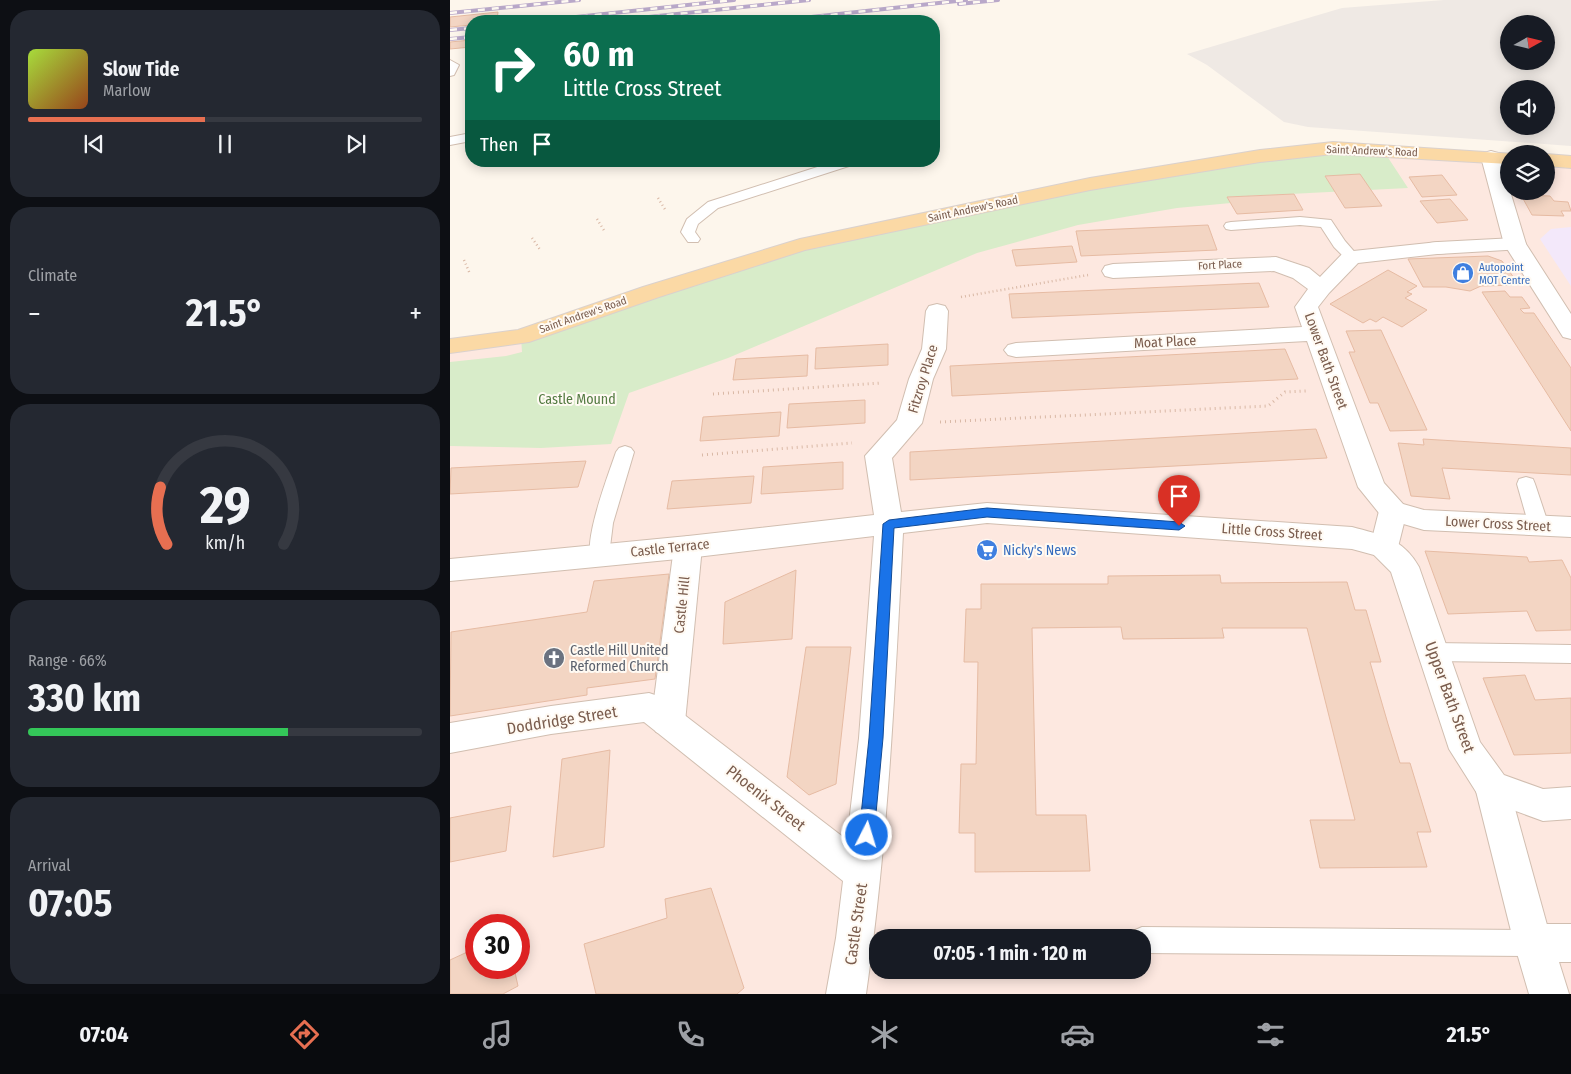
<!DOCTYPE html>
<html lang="en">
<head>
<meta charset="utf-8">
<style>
	:root { --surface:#171b24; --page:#242831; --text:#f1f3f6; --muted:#9ea1a6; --line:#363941; --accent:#e76f51 }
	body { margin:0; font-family:"Fira Sans Condensed",sans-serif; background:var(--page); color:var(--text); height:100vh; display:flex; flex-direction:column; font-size:19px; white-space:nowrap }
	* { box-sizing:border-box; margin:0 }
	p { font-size:16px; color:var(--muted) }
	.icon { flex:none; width:28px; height:28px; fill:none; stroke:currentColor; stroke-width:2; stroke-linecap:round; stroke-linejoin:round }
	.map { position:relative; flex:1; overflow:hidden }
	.drawer { display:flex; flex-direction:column; gap:10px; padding:10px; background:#0d0f14; width:450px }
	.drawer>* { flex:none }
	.top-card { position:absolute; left:15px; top:15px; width:475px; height:152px; border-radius:20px; box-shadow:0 2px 12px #0003; background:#0b6e4f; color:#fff; overflow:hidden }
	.needle { width:32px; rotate:82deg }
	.fabs { position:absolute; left:1050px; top:15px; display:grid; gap:10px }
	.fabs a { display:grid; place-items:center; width:55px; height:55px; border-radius:50%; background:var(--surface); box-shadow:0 2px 12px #0003; font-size:25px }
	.speed { position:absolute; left:15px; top:914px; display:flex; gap:10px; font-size:25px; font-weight:700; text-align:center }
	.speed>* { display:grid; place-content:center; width:65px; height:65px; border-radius:50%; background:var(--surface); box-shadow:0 2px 12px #0003; line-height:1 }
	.speed .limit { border:8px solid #d22; background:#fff; color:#111 }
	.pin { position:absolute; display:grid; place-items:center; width:42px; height:42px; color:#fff; margin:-51px -21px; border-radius:50% 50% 50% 0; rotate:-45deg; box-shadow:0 0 5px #0007 }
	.pin .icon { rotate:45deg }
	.me { position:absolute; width:55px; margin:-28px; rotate:5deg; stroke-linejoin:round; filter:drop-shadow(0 0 4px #0008) }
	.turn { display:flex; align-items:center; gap:18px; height:105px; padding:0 15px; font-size:22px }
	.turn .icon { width:65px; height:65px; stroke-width:2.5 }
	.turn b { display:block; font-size:35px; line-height:42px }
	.then { display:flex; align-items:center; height:48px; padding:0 15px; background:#0003; gap:10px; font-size:19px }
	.big { font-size:38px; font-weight:700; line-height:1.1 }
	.drawer .card { flex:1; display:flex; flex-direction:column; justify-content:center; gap:8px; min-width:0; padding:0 18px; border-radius:20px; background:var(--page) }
	.drawer .dial { align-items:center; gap:0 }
	.dial svg { height:130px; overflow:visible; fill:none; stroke:var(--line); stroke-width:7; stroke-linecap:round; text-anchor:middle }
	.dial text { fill:var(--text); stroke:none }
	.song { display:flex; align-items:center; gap:15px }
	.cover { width:60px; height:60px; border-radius:8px; background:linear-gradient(135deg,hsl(80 70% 55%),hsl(20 70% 35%)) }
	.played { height:5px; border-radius:2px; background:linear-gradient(90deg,var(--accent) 45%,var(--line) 45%) }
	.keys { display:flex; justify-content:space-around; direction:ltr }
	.heat { display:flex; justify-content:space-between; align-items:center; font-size:28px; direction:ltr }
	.charge { height:8px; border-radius:4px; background:linear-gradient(90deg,#34c759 66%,var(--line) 0) }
	.trip { position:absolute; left:419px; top:929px; width:282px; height:50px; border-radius:20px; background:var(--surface); box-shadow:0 2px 12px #0003; font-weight:700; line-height:50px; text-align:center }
	.tab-bar { display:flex; height:80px; justify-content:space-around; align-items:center; background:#090b0e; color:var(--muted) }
	.tab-bar .icon { width:35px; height:35px }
	.tab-bar .active { color:var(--accent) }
	.tab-bar b { font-size:22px; color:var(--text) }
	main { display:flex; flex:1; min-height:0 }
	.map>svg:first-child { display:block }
	.commercial { fill:#fde8e0; fill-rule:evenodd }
	.industrial { fill:#efe9e4; fill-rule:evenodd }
	.education { fill:#f3e8fa }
	.green { fill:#d8ecc9 }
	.building { fill:#f3d5c3; stroke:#e6bba3 }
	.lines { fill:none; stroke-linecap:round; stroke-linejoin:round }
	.service-casing { stroke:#d1beb0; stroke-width:2 }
	.pedestrian-casing { stroke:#d1beb0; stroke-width:2 }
	.minor-casing { stroke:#d1beb0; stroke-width:2 }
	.primary-casing { stroke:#dad1cd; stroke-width:2 }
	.path-far1 { stroke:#d9b8a5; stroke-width:2.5; stroke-dasharray:1 3; stroke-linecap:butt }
	.path { stroke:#d9b8a5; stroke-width:3; stroke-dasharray:1 4; stroke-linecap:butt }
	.service { fill:#fff; fill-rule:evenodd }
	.pedestrian { fill:#fff; fill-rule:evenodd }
	.minor { fill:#fff; fill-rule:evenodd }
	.primary { fill:#fbd9a5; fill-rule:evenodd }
	.rail-casing { stroke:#b9a8c9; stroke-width:4 }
	.rail { stroke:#fffaf3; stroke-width:2.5; stroke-dasharray:7; stroke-linecap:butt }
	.route { fill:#1a73e8; stroke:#114b97 }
	.labels { text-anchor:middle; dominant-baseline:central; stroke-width:4; stroke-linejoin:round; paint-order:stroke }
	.far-street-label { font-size:11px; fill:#7a5c4d; stroke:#fffaf3 }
	.far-shop-label { font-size:11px; fill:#366cbe; stroke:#fffaf3; text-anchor:start }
	.street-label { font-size:14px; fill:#7a5c4d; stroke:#fffaf3 }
	.park-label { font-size:14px; fill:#537a41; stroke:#fffaf3 }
	.shop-label { font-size:14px; fill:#366cbe; stroke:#fffaf3; text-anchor:start }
	.worship-label { font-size:14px; fill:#5b616d; stroke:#fffaf3; text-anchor:start }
	.near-street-label { font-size:16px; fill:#7a5c4d; stroke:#fffaf3 }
</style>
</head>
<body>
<main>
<section class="drawer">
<div class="card">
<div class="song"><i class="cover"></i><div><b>Slow Tide</b><p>Marlow</p></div></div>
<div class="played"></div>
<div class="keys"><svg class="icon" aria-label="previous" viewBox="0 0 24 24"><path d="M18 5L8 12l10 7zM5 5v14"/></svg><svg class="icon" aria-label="pause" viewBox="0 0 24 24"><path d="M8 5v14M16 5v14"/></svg><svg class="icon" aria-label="next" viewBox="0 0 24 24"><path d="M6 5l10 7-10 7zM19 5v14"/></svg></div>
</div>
<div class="card"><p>Climate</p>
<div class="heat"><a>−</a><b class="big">21.5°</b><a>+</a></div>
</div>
<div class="card dial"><svg viewBox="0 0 100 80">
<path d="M14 69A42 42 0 1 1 86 69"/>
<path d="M14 69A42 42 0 0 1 10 34" stroke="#e76f51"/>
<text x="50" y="56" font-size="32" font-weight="700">29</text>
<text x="50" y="72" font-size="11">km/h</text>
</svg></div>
<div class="card"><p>Range · 66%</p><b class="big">330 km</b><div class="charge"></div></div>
<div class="card"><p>Arrival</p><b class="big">07:05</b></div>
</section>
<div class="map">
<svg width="1121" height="994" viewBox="0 0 1121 994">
	<rect width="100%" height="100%" fill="#fdf6ec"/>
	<path class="commercial" d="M 841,152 L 1059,158 L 1059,191 L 1096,191 L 1096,160 L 1121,162 L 1121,994 L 0,994 L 0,342 L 71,337 ZM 26,925 L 69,925 L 69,968 L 26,968 ZM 428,938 L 692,938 L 692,970 L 428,970 Z"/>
	<path class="industrial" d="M 994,0 L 1121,0 L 1121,146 L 858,127 L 834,122 L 757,65 L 737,54 L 892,8 ZM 1059,24 L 1096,24 L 1096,61 L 1059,61 ZM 1059,89 L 1096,89 L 1096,126 L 1059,126 Z"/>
	<polygon class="education" points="1121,227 1121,286 1090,239 1101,229"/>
	<polygon class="green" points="933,150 958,188 778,197 781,203 727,208 628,225 527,253 278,358 179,393 161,444 91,448 0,446 0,362 56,356 72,352 71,337 350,245 810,156"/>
	<g class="building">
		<polygon points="48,12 47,21 21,21 21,25 0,27 0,17"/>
		<polygon points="21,40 21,47 0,49 0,42"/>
		<polygon points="910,174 932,206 895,208 875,176"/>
		<polygon points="992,175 1007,195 972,197 959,177"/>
		<polygon points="844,194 853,210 787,214 777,197"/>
		<polygon points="1071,195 1100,196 1104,201 1118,202 1121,211 1111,211 1114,216 1082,215"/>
		<polygon points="1000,199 1018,220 987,223 970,201"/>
		<polygon points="758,225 767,250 631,256 626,231"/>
		<polygon points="622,246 627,262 566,266 562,250"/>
		<polygon points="1038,256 1052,261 1069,285 1031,286 1020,291 996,287 973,287 958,259"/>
		<polygon points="938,270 967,286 957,292 962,294 955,298 977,310 952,327 933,317 926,322 920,319 913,323 880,304"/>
		<polygon points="809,283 819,307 562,318 559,294"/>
		<polygon points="1055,291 1060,297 1072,297 1080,308 1070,309 1074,313 1084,313 1121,368 1121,431 1032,292"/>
		<polygon points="931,330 977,430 940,431 928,403 920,403 899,352 905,352 896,331"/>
		<polygon points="438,344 438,365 365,369 366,348"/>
		<polygon points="835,349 848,379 502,396 500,366"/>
		<polygon points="358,355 357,376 283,380 286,359"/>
		<polygon points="415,400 415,423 337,428 339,404"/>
		<polygon points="331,412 329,436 250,441 253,417"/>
		<polygon points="866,429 877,458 460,480 460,452"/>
		<polygon points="973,439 1121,448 1121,475 992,468 1000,499 961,496 948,443 974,445"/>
		<polygon points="136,461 128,487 0,494 1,468"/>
		<polygon points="393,462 393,489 311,494 313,467"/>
		<polygon points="304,476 301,503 217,509 222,481"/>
		<polygon points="975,551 1077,557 1079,562 1112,560 1121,578 1121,630 1086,631 1077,611 998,614"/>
		<polygon points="346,570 342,639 273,644 275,602"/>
		<polygon points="219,574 205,679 137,688 137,695 0,716 1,632 137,612 144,581"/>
		<polygon points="770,575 771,583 897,582 905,610 916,610 931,662 920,662 938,724 950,763 960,763 981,832 967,832 977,867 870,868 860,820 905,820 857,628 772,628 774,638 673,639 671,627 582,628 586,815 636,815 640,871 525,872 525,833 509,833 511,764 526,764 528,662 514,662 516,609 531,609 531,584 658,584 658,576"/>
		<polygon points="356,647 401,647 386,784 359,795 337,777"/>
		<polygon points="1075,675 1085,700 1121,698 1121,753 1064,755 1033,678"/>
		<polygon points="160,750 154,847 103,857 112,759"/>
		<polygon points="61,806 56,851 0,862 0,818"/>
		<polygon points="261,888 294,988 287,994 146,994 134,944 217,918 215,899"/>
		<polygon points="26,948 26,968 64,968 68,986 53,994 0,994 0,960"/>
	</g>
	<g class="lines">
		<g class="service-casing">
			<g id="service">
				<polygon points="0,60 9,65 4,75 0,76"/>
				<polygon points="21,133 21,141 0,145 0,137"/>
				<polygon points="386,161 404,162 402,165 268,208 248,224 245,232 250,239 248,242 238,242 231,232 237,219 258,202"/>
				<polygon points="850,217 881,220 895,241 909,257 907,260 897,260 884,247 871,227 850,225 781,230 776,229 774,226 776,223 781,222"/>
				<path d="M 175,446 L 181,448 L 184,452 L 163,523 L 159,555 L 156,560 L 149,562 L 142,560 C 132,543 159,473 166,452 L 169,448 Z"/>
				<polygon points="1076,477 1083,479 1085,484 1099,526 1096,531 1089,533 1082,531 1079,526 1067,484 1069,479"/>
				<polygon points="983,643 1121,645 1121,663 983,661 975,658 972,652 975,646"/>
				<polygon points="692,927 1083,930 1092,934 1096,943 1092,952 1083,956 692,953 692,938 680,938 683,931"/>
			</g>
		</g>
		<g class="pedestrian-casing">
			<g id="pedestrian">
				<polygon points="1065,238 1073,239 1076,244 1073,249 988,254 980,253 977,248 980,243 988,242"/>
				<polygon points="943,501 953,504 957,511 948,547 944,555 934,558 924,555 920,547 929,511 933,504"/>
				<polygon points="238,536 248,539 252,547 235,722 230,732 218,736 206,732 201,722 224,547 228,539"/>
				<polygon points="1042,771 1054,776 1059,787 1102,943 1097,957 1083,962 1069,957 1064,943 1025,787 1030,776"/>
			</g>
		</g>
		<g class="minor-casing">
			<g id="minor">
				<polygon points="1041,151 1048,153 1051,157 1059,191 1060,191 1076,244 1121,314 1121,339 1113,337 1054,244 1031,157 1034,153"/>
				<polygon points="988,242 996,243 999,248 996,253 908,263 879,293 868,307 934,483 953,504 974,510 1121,517 1121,537 974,530 933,518 908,487 857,341 566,357 558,355 554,350 558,345 566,343 852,327 845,307 858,289 843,278 824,271 663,278 655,276 652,271 655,266 663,264 826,257 859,268 870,277 894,252"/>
				<path d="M 487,304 L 495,306 L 498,311 L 496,349 L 483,379 L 472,423 L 442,458 L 451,512 L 537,503 L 902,527 C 931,535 953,538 969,567 L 1030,742 L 1054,775 L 1093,789 L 1121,787 L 1121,819 L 1093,821 L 1030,798 L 999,749 L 941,572 L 924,555 L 902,549 L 537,523 L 453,533 C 445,687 438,842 416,994 L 376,994 L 386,938 L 393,881 L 194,722 L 101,734 L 0,753 L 0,723 L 101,706 L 199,693 L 211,697 L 397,840 L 409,738 L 424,536 L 238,558 L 0,581 L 0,559 L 238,536 L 424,515 L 415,456 L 447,420 L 459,379 L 472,349 L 476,311 L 479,306 Z"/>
				<polygon points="1083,924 1121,924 1121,962 1109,962 1119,994 1079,994 1064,943 1069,929"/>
			</g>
		</g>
		<g class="primary-casing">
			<g id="primary">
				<polygon points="883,142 1065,154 1059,154 1059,164 883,154 810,162 640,190 355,250 209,297 79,342 0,353 0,339 68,330 193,287 350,239 640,178 810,150"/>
				<polygon points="1096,154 1121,156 1121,168 1096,166"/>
			</g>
		</g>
		<g class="path-far1">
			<polyline points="208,198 216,211"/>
			<polyline points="147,219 155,232"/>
			<polyline points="82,238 91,251"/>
			<polyline points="14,260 20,274"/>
			<polyline points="511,297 638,275"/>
		</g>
		<g class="path">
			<polyline points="263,394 431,383"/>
			<polyline points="490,422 818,406 835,392 856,391"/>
			<polyline points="252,455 402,443"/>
		</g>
		<use href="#service" class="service"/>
		<use href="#pedestrian" class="pedestrian"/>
		<use href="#minor" class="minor"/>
		<use href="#primary" class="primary"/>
		<g class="rail-casing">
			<g id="rail">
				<polyline points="509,4 548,0"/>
				<polyline points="0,13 129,0"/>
				<polyline points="89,21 284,0"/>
				<polyline points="161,21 359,0"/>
				<polyline points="325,21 516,0"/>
				<polyline points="0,30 21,28"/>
				<polyline points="0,39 21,37"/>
			</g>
		</g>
		<use href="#rail" class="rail"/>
	</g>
	<polygon class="route" points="537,508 729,522 735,526 729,530 537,517 444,528 433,738 424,835 422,840 417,842 411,840 409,835 419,738 433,524 439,520"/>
	<defs>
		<g id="shop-disc" transform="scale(1.125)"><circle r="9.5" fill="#3f7fe0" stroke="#fffaf3"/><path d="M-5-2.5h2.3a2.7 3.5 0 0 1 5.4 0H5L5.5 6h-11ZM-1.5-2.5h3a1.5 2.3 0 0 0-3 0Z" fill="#fff"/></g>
		<g id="supermarket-disc" transform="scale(1.125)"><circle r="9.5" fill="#3f7fe0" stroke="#fffaf3"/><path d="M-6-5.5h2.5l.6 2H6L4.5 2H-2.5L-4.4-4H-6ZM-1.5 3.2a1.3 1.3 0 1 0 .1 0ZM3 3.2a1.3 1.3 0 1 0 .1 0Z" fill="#fff"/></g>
		<g id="church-disc" transform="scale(1.125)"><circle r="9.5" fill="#6b7280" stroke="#fffaf3"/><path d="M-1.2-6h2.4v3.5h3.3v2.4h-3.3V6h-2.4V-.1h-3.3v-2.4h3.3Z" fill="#fff"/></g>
	</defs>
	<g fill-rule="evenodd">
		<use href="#shop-disc" x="1013" y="273"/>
		<use href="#supermarket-disc" x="537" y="550"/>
		<use href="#church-disc" x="104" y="658"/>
	</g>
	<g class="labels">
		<g class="far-street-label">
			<text transform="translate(922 151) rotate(2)">Saint Andrew's Road</text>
			<text transform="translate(523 209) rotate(-12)">Saint Andrew's Road</text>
			<text transform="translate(770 265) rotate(-3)">Fort Place</text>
			<text transform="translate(133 315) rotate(-19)">Saint Andrew's Road</text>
		</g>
		<g class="far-shop-label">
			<text x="1029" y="267">Autopoint<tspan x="1029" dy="13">MOT Centre</tspan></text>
		</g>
		<g class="street-label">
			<text transform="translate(715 342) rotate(-3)">Moat Place</text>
			<text transform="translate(876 361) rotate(70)">Lower Bath Street</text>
			<text transform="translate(473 379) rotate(-73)">Fitzroy Place</text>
			<text transform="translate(1048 524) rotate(3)">Lower Cross Street</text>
			<text transform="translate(822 532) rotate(4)">Little Cross Street</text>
			<text transform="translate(220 548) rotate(-6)">Castle Terrace</text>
			<text transform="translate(232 605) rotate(-84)">Castle Hill</text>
		</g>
		<g class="park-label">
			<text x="127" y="399">Castle Mound</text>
		</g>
		<g class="shop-label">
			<text x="553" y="550">Nicky's News</text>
		</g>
		<g class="worship-label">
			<text x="120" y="650">Castle Hill United<tspan x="120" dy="16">Reformed Church</tspan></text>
		</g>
		<g class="near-street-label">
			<text transform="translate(1000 697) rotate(70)">Upper Bath Street</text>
			<text transform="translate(112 720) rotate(-9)">Doddridge Street</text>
			<text transform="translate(316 798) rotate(38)">Phoenix Street</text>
			<text transform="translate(406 924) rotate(-82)">Castle Street</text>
		</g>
	</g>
</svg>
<div class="fabs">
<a><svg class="needle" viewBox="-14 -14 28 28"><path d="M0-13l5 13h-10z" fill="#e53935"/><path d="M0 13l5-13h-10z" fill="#9ea1a6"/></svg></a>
<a><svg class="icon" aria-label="sound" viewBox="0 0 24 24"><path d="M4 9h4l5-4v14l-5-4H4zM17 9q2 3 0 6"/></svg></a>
<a><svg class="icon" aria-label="layers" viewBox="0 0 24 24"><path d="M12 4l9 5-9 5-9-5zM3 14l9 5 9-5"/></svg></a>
</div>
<div class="speed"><div class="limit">30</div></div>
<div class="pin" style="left:729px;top:526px;background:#d93025"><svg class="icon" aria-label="arrive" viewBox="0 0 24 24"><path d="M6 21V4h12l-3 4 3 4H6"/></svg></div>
<svg class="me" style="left:417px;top:835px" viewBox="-20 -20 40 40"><circle r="17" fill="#1a73e8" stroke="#fff" stroke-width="3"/><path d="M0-11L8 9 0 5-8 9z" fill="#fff"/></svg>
<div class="trip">07:05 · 1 min · 120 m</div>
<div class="top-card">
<div class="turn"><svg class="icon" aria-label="right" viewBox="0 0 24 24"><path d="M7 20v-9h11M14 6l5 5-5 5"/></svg><div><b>60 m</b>Little Cross Street</div></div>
<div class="then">Then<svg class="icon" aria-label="arrive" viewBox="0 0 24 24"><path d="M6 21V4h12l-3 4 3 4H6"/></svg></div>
</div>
</div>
</main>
<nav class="tab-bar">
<b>07:04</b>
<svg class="icon active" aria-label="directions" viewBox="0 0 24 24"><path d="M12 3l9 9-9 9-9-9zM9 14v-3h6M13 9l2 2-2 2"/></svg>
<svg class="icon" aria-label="music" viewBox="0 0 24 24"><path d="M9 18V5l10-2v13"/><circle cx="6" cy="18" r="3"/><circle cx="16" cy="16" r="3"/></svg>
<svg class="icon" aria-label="phone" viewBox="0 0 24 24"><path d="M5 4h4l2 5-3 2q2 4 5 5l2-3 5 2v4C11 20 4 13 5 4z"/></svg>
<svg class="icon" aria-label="climate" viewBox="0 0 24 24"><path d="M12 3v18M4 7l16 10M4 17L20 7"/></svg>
<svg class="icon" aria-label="car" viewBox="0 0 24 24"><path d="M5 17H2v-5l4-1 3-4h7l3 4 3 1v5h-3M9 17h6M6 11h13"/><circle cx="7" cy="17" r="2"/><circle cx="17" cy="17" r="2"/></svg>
<svg class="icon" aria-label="filters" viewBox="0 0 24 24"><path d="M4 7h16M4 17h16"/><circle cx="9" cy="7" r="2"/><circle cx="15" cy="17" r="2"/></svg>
<b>21.5°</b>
</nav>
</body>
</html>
